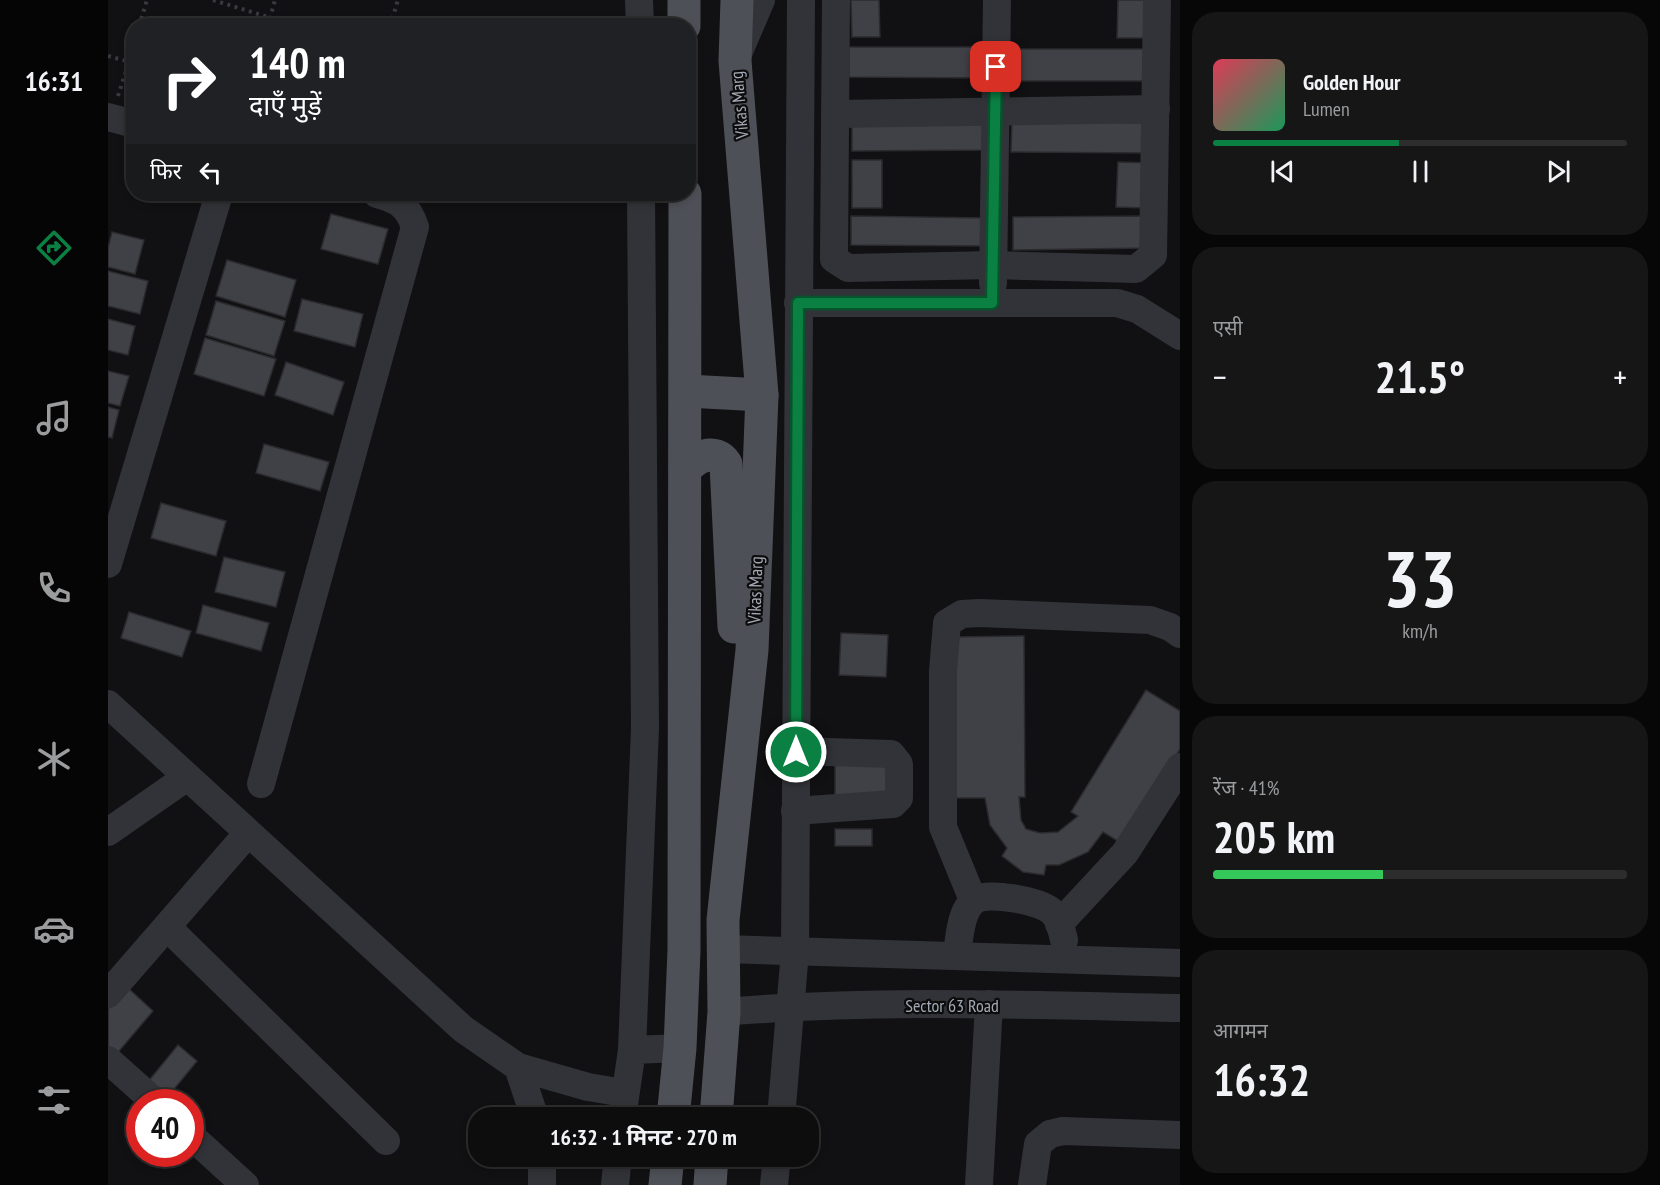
<!DOCTYPE html>
<html lang="hi">
<head>
<meta charset="utf-8">
<style>
	:root { --surface:#0d0d0e; --page:#161617; --text:#f1f3f6; --muted:#9a9c9e; --line:#2d2d2e; --accent:#0b8043 }
	body { margin:0; font-family:"PT Sans Narrow","Noto Sans Devanagari",sans-serif; background:var(--page); color:var(--text); height:100vh; display:flex; flex-direction:column; font-size:22px; white-space:nowrap }
	* { box-sizing:border-box; margin:0 }
	p { font-size:20px; color:var(--muted) }
	.icon { flex:none; width:33px; height:33px; fill:none; stroke:currentColor; stroke-width:2; stroke-linecap:round; stroke-linejoin:round }
	.map { position:relative; flex:1; overflow:hidden }
	.drawer { display:flex; flex-direction:column; gap:12px; padding:12px; background:#070708; width:480px }
	.drawer>* { flex:none }
	.guide { position:absolute; left:18px; top:18px; width:570px; height:183px; border-radius:24px; box-shadow:0 3px 9px #0003,0 0 0 2px var(--line); background:#202124; color:#fff; overflow:hidden }
	.speed { position:absolute; left:18px; top:1089px; display:flex; gap:12px; font-size:30px; font-weight:700; text-align:center }
	.speed>* { display:grid; place-content:center; width:78px; height:78px; border-radius:50%; background:var(--surface); box-shadow:0 3px 9px #0003,0 0 0 2px var(--line); line-height:1 }
	.speed .limit { border:9px solid #d22; background:#fff; color:#111 }
	.pin { position:absolute; display:grid; place-items:center; width:51px; height:51px; color:#fff; margin:-26px; border-radius:12px; box-shadow:0 3px 9px #0006 }
	.me { position:absolute; width:66px; margin:-33px; rotate:0deg; stroke-linejoin:round; filter:drop-shadow(0 0 4px #0008) }
	.turn { display:flex; align-items:center; gap:21px; height:126px; padding:0 24px; font-size:27px }
	.turn .icon { width:78px; height:78px; stroke-width:2.5 }
	.turn b { display:block; font-size:42px; line-height:51px }
	.then { display:flex; align-items:center; height:57px; padding:0 24px; background:#0003; gap:12px; font-size:22px }
	.big { font-size:45px; font-weight:700; line-height:1.1 }
	.drawer .widget { flex:1; display:flex; flex-direction:column; justify-content:center; gap:9px; min-width:0; padding:0 21px; border-radius:24px; background:var(--page) }
	.drawer .dial { align-items:center; gap:0 }
	.dial b { font-size:78px; line-height:1 }
	.song { display:flex; align-items:center; gap:18px }
	.cover { width:72px; height:72px; border-radius:9px; background:linear-gradient(135deg,hsl(350 70% 55%),hsl(150 70% 35%)) }
	.played { height:6px; border-radius:3px; background:linear-gradient(90deg,var(--accent) 45%,var(--line) 45%) }
	.keys { display:flex; justify-content:space-around; direction:ltr }
	.heat { display:flex; justify-content:space-between; align-items:center; font-size:33px; direction:ltr }
	.charge { height:9px; border-radius:4px; background:linear-gradient(90deg,#34c759 41%,var(--line) 0) }
	.trip { position:absolute; left:360px; top:1107px; width:351px; height:60px; border-radius:24px; background:var(--surface); box-shadow:0 3px 9px #0003,0 0 0 2px var(--line); font-weight:700; line-height:60px; text-align:center }
	main { display:flex; flex:1; min-height:0 }
	.tabs { display:flex; flex-direction:column; width:108px; justify-content:space-around; align-items:center; background:#050506; color:var(--muted) }
	.tabs .icon { width:42px; height:42px }
	.tabs .active { color:var(--accent) }
	.tabs b { font-size:27px; color:var(--text) }
	.map>svg:first-child { display:block }
	.building { fill:#404146; stroke:#2b2b2f; stroke-width:1.5 }
	.lines { fill:none; stroke-linecap:round; stroke-linejoin:round }
	.path { stroke:#383a3f; stroke-width:4; stroke-dasharray:3 4.5; stroke-linecap:butt }
	.minor { stroke:#323338; stroke-width:28 }
	.major { stroke:#4e5057; stroke-width:33 }
	.route-casing { stroke:#07532c; stroke-width:15 }
	.route { stroke:#0b8043; stroke-width:10 }
	.labels { text-anchor:middle; dominant-baseline:central; stroke-width:4.5; stroke-linejoin:round; paint-order:stroke }
	.street-label { font-size:18px; fill:#a2a9b4; stroke:#0c0c0d }
</style>
</head>
<body>
<main>
<nav class="tabs">
<b>16:31</b>
<svg class="icon active" aria-label="directions" viewBox="0 0 24 24"><path d="M12 3l9 9-9 9-9-9zM9 14v-3h6M13 9l2 2-2 2"/></svg>
<svg class="icon" aria-label="music" viewBox="0 0 24 24"><path d="M9 18V5l10-2v13"/><circle cx="6" cy="18" r="3"/><circle cx="16" cy="16" r="3"/></svg>
<svg class="icon" aria-label="phone" viewBox="0 0 24 24"><path d="M5 4h4l2 5-3 2q2 4 5 5l2-3 5 2v4C11 20 4 13 5 4z"/></svg>
<svg class="icon" aria-label="climate" viewBox="0 0 24 24"><path d="M12 3v18M4 7l16 10M4 17L20 7"/></svg>
<svg class="icon" aria-label="car" viewBox="0 0 24 24"><path d="M5 17H2v-5l4-1 3-4h7l3 4 3 1v5h-3M9 17h6M6 11h13"/><circle cx="7" cy="17" r="2"/><circle cx="17" cy="17" r="2"/></svg>
<svg class="icon" aria-label="filters" viewBox="0 0 24 24"><path d="M4 7h16M4 17h16"/><circle cx="9" cy="7" r="2"/><circle cx="15" cy="17" r="2"/></svg>
</nav>
<div class="map">
<svg width="1072" height="1185" viewBox="0 0 1072 1185">
	<rect width="100%" height="100%" fill="#111113"/>
	<g class="building">
		<polygon points="743,0 771,0 772,37 744,37"/>
		<polygon points="1010,0 1037,0 1037,38 1009,38"/>
		<polygon points="741,47 876,47 876,78 741,77"/>
		<rect x="900" y="49" width="136" height="32"/>
		<polygon points="904,121 1038,123 1038,153 903,152"/>
		<polygon points="876,122 877,150 744,151 744,123"/>
		<rect x="744" y="160" width="30" height="48"/>
		<polygon points="1010,162 1040,163 1039,208 1008,207"/>
		<polygon points="223,214 280,229 270,264 213,249"/>
		<polygon points="743,216 876,218 876,246 743,245"/>
		<polygon points="1038,216 1038,248 905,250 905,217"/>
		<polygon points="4,232 36,240 27,274 0,267 0,248"/>
		<polygon points="119,260 188,280 177,317 108,296"/>
		<polygon points="0,271 40,281 32,314 0,306"/>
		<polygon points="194,299 255,314 247,347 186,331"/>
		<polygon points="108,301 177,321 166,356 98,335"/>
		<polygon points="0,319 27,326 20,355 0,350"/>
		<polygon points="97,338 168,359 156,396 86,374"/>
		<polygon points="178,362 236,382 225,415 167,395"/>
		<polygon points="0,371 21,376 12,406 0,403"/>
		<polygon points="0,407 11,410 4,438 0,437"/>
		<polygon points="156,444 221,462 212,491 148,473"/>
		<polygon points="53,503 118,521 108,556 43,538"/>
		<polygon points="116,557 177,572 168,607 107,592"/>
		<polygon points="95,605 161,623 153,651 88,633"/>
		<polygon points="21,612 83,631 74,657 13,638"/>
		<polygon points="733,633 780,635 778,677 731,675"/>
		<polygon points="916,636 917,797 911,797 913,820 918,829 932,833 950,832 970,816 963,812 1038,690 1072,711 1072,749 1013,843 995,832 980,852 951,865 938,865 936,875 915,872 894,856 899,848 882,825 877,798 846,798 845,637"/>
		<polygon points="727,760 779,760 778,799 727,799"/>
		<rect x="727" y="829" width="37" height="17"/>
		<polygon points="19,987 45,1011 6,1057 0,1052 0,1009"/>
		<polygon points="70,1045 89,1061 58,1099 39,1083"/>
	</g>
	<g class="lines">
		<g class="path">
			<polyline points="105,0 189,26"/>
			<polyline points="31,26 39,0"/>
			<polyline points="160,26 167,0"/>
			<polyline points="282,26 290,0"/>
			<polyline points="0,56 26,63"/>
			<polyline points="10,96 26,46"/>
		</g>
		<g class="minor">
			<polyline points="531,0 532,26"/>
			<polyline points="728,0 726,259 740,268 885,265 1028,269 1045,255 1049,0"/>
			<polyline points="629,56 653,0"/>
			<polyline points="727,114 1048,109"/>
			<polyline points="0,117 26,124"/>
			<polyline points="885,283 889,0"/>
			<polyline points="690,303 1009,303 1029,309 1072,336"/>
			<polyline points="0,564 111,194"/>
			<polyline points="0,704 355,1029 410,1067 427,1118"/>
			<path d="M 153,784 L 307,227 C 300,206 291,200 269,194"/>
			<polyline points="687,811 785,804 791,798 791,764 783,754 688,751"/>
			<polyline points="0,832 79,777"/>
			<polyline points="865,900 835,827 835,671 839,623 854,614 871,613 1042,620 1062,627 1072,634"/>
			<polyline points="951,924 1017,853 1072,767"/>
			<polyline points="59,927 278,1141"/>
			<polyline points="616,949 1072,963"/>
			<path d="M 849,956 C 851,940 852,910 867,900 C 880,891 931,901 943,911 C 951,917 954,931 956,940"/>
			<polyline points="0,994 140,833"/>
			<path d="M 616,1012 C 768,999 920,1005 1072,1008"/>
			<polyline points="524,1050 537,728 533,194"/>
			<polyline points="0,1060 47,1102"/>
			<polyline points="410,1067 480,1087 516,1093"/>
			<polyline points="514,1118 524,1050 572,1048"/>
			<polyline points="673,1118 687,951 693,0"/>
			<polyline points="82,1135 137,1185"/>
			<polyline points="434,1156 434,1185"/>
			<polyline points="507,1185 510,1156"/>
			<polyline points="666,1185 669,1156"/>
			<polyline points="871,1185 881,1004"/>
			<polyline points="924,1185 930,1144 942,1134 955,1131 1072,1135"/>
		</g>
		<g class="major">
			<polyline points="576,0 576,26"/>
			<polyline points="579,391 654,395"/>
			<path d="M 577,470 C 587,457 607,447 618,464 L 626,627"/>
			<polyline points="565,1118 572,1048 576,950 577,194"/>
			<polyline points="608,1118 616,1012 615,920 644,650 654,395 627,61 629,0"/>
			<polyline points="557,1185 560,1156"/>
			<polyline points="602,1185 604,1156"/>
		</g>
	</g>
	<g class="lines">
		<g class="route-casing">
			<polyline id="route" points="688,752 690,303 884,303 888,67"/>
		</g>
		<use href="#route" class="route"/>
	</g>
	<g class="labels">
		<g class="street-label">
			<text transform="translate(631 105) rotate(-95)">Vikas Marg</text>
			<text transform="translate(647 590) rotate(-88)">Vikas Marg</text>
			<text x="844" y="1005">Sector 63 Road</text>
		</g>
	</g>
</svg>
<div class="speed"><div class="limit">40</div></div>
<div class="pin" style="left:888px;top:67px;background:#d93025"><svg class="icon" aria-label="arrive" viewBox="0 0 24 24"><path d="M6 21V4h12l-3 4 3 4H6"/></svg></div>
<svg class="me" style="left:688px;top:752px" viewBox="-20 -20 40 40"><circle r="17" fill="#0b8043" stroke="#fff" stroke-width="3"/><path d="M0-11L8 9 0 5-8 9z" fill="#fff"/></svg>
<div class="trip">16:32 · 1 मिनट · 270 m</div>
<div class="guide">
<div class="turn"><svg class="icon" aria-label="right" viewBox="0 0 24 24"><path d="M7 20v-9h11M14 6l5 5-5 5"/></svg><div><b>140 m</b>दाएँ मुड़ें</div></div>
<div class="then">फिर<svg class="icon" aria-label="left" viewBox="0 0 24 24"><path d="M17 20v-9H6M10 6l-5 5 5 5"/></svg></div>
</div>
</div>
<section class="drawer">
<div class="widget">
<div class="song"><i class="cover"></i><div><b>Golden Hour</b><p>Lumen</p></div></div>
<div class="played"></div>
<div class="keys"><svg class="icon" aria-label="previous" viewBox="0 0 24 24"><path d="M18 5L8 12l10 7zM5 5v14"/></svg><svg class="icon" aria-label="pause" viewBox="0 0 24 24"><path d="M8 5v14M16 5v14"/></svg><svg class="icon" aria-label="next" viewBox="0 0 24 24"><path d="M6 5l10 7-10 7zM19 5v14"/></svg></div>
</div>
<div class="widget"><p>एसी</p>
<div class="heat"><a>−</a><b class="big">21.5°</b><a>+</a></div>
</div>
<div class="widget dial"><b>33</b><p>km/h</p></div>
<div class="widget"><p>रेंज · 41%</p><b class="big">205 km</b><div class="charge"></div></div>
<div class="widget"><p>आगमन</p><b class="big">16:32</b></div>
</section>
</main>
</body>
</html>
